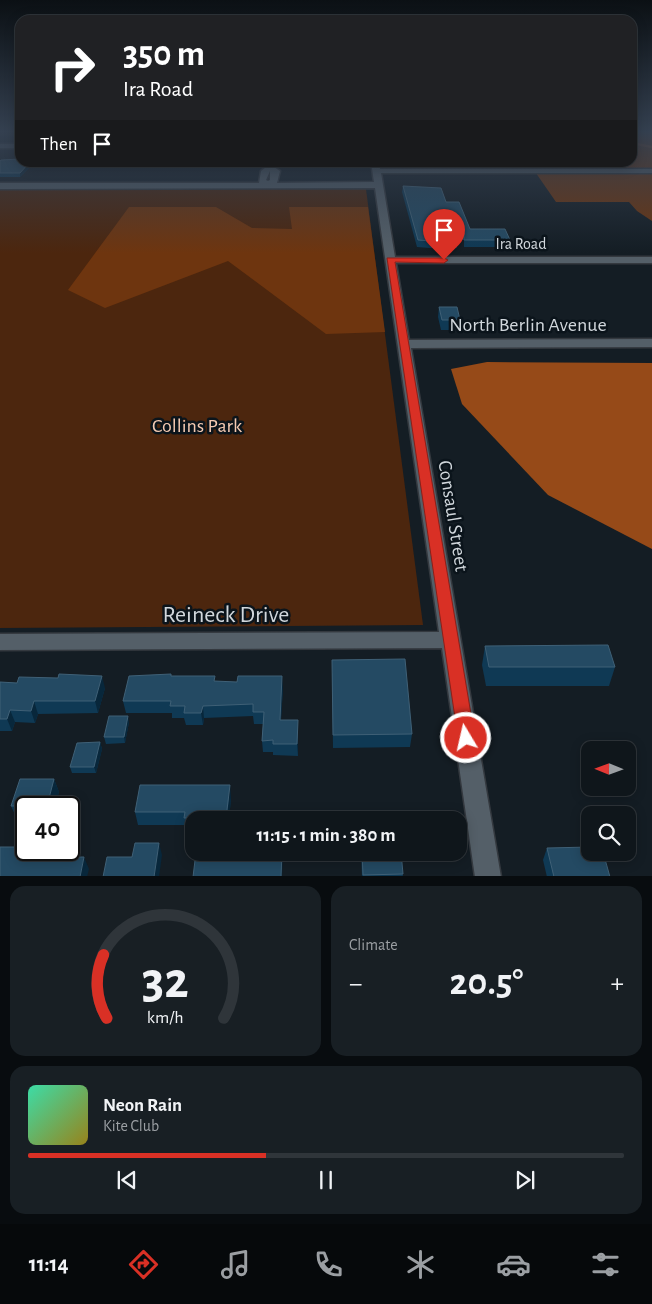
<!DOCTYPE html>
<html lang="en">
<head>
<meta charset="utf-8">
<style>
	:root { --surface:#0f161b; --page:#181f24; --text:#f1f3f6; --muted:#9b9fa3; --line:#2f353a; --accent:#d93025 }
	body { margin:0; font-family:"Alegreya Sans",sans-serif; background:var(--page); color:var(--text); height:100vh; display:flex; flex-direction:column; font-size:19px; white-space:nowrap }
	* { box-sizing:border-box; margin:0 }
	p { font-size:16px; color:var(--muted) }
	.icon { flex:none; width:28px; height:28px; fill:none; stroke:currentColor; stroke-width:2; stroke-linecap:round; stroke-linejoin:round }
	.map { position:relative; height:876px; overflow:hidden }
	.drawer { display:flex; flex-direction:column; gap:10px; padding:10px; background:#080c0f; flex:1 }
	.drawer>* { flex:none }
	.banner { position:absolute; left:15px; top:15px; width:622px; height:152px; border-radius:15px; box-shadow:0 2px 12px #0003,0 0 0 1px var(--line); background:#202124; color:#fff; overflow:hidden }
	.needle { width:32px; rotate:271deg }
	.tools { position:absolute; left:581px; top:741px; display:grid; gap:10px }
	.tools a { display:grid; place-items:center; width:55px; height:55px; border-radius:10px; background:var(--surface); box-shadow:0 2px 12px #0003,0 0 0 1px var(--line); font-size:25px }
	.speed { position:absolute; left:15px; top:796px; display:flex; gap:10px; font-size:25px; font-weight:700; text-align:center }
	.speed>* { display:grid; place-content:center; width:65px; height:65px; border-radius:50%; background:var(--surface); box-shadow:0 2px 12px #0003,0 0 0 1px var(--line); line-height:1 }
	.speed .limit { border:2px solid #111; border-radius:8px; background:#fff; color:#111 }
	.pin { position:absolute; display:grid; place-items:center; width:42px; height:42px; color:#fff; margin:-51px -21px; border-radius:50% 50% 50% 0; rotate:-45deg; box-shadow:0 0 5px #0007 }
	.pin .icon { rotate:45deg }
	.me { position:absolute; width:55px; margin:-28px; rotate:351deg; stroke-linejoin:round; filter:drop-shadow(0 0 4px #0008) }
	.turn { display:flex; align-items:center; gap:18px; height:105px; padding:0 25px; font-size:22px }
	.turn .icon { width:65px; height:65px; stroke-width:2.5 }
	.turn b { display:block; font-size:35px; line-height:42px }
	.then { display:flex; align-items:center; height:48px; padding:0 25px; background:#0003; gap:10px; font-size:19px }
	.big { font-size:38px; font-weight:700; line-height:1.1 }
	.drawer .card { flex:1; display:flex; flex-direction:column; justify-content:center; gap:8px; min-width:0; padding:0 18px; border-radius:15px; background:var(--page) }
	.drawer .dial { align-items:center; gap:0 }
	.dial svg { height:130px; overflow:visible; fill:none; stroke:var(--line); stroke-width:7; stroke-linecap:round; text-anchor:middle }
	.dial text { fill:var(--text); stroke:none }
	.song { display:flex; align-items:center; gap:15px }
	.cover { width:60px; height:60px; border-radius:8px; background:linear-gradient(135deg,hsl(160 70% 55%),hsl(50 70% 35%)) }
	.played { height:5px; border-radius:2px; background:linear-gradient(90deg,var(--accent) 40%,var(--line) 40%) }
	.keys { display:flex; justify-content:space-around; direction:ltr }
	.heat { display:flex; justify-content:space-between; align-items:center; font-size:28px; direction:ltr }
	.drawer .tiles { flex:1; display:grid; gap:10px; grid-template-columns:1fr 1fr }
	.card:last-child { grid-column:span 2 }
	.trip { position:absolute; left:185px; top:811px; width:282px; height:50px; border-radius:15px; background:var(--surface); box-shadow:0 2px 12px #0003,0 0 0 1px var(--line); font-weight:700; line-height:50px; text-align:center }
	.menu { display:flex; height:80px; justify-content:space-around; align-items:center; background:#06090b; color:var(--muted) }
	.menu .icon { width:35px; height:35px }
	.menu .selected { color:var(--accent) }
	.menu b { font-size:22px; color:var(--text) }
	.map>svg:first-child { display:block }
	.green { fill:#4c260e }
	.forest { fill:#6e350f }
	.water { fill:#964a18 }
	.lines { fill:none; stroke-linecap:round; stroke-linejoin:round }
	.stream { stroke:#964a18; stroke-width:2.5 }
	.minor-casing { stroke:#34393f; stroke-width:3 }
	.minor { fill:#545f68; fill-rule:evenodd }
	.wall { fill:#0f3954 }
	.shaded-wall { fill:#08273b }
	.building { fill:#244a63; stroke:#3f6076 }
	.route { fill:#d93025; stroke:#8d1f18 }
	.labels { text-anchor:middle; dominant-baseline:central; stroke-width:5; stroke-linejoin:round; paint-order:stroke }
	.far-street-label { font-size:16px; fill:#d1d7dc; stroke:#0b141b }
	.street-label { font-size:20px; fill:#d1d7dc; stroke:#0b141b }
	.park-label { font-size:20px; fill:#f5cab2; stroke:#0b141b }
	.near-street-label { font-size:24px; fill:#d1d7dc; stroke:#0b141b }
</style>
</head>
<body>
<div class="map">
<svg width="652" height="877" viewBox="0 0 652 877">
	<rect width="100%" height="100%" fill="#141d24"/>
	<polygon class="green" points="366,189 423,625 0,628 0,190"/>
	<g class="forest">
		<polygon points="633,131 652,132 652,221 637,211 629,202 556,202 529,163 632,162"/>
		<polygon points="129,207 216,207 252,228 292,229 289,207 368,207 385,332 326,334 228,261 105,308 68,290"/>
	</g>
	<polygon class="water" points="487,362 652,363 652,549 548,495 462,404 451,369"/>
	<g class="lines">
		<polyline class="stream" points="632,143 652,147"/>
		<g class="minor-casing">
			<g id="minor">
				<rect x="0" y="144" width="20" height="4"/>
				<path d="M 267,162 L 275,162 L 274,167 L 280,171 L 277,183 L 374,182 L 371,162 L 379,162 L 380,169 L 652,169 L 652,173 L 381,173 L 395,257 L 652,257 L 652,263 L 396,263 L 409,340 L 652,339 L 652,347 L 411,348 L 501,877 L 475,877 L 442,648 L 0,650 L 0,634 L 439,632 L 375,188 L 0,189 L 0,183 L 259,183 L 261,171 L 266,167 ZM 270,171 L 270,180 L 268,181 L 266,180 Z"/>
			</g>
		</g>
		<use href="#minor" class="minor"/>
	</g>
	<g class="wall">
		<polygon points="0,161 34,163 20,177 0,177"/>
		<polygon points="403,186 446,202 470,229 510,240 509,247 464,247 464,240 457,240 457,248 430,248 417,247 402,192"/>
		<polygon points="439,307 460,320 459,330 441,330 438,317"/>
		<polygon points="485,646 615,667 609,686 486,686 482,665"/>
		<polygon points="332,673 412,734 410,747 333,748"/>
		<polygon points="171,674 171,676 216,681 283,688 281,720 298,732 298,756 273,755 273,752 263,752 262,741 263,724 254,724 253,716 204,718 203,725 186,725 184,718 172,718 172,713 126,713 123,701"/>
		<polygon points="0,682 105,688 98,713 38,714 35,723 15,722 12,731 0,731"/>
		<polygon points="129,722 125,743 106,744 104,737"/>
		<polygon points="100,742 102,749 96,773 72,773 70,767"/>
		<polygon points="54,779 59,792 54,808 26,808 26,819 17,819 11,806"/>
		<polygon points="231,798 229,820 194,820 194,830 187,830 186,825 138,825 135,812"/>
		<polygon points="547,848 610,877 547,877 543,860"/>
		<polygon points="361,852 401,852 403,877 362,877"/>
	</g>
	<g class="shaded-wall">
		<polygon points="30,162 34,163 20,177 20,173"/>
		<polygon points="102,676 105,688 98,713 95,701"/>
		<polygon points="282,676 283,688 280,732 280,720"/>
		<polygon points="34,701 38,714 35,723 31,711"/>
		<polygon points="203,706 204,718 203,725 201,713"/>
		<polygon points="10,710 15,722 12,731 7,719"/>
		<polygon points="128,716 129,722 125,743 124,737"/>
		<polygon points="298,720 298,756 297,744"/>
		<polygon points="100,742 102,749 96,773 94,767"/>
		<polygon points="54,779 59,792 54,808 47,808 47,806"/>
		<polygon points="230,785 231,798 229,820 227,820"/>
		<polygon points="159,843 162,855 159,877 154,877"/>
		<polygon points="76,845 80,857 73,857"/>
		<polygon points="21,847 26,859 18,857"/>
		<polygon points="214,852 215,852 216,859 215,873 213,861"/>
		<polygon points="282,852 283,852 282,877 281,877"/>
		<polygon points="84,857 89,869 87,877 80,877"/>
	</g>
	<g class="building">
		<polygon points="20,159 20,162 30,162 20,173 0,173 0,161 1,160"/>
		<polygon points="403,186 441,188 446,202 459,202 470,229 505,229 510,240 464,240 464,233 455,233 458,241 431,241 418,240"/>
		<polygon points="439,307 457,307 460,320 442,320"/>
		<polygon points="608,645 615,667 489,667 485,646"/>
		<polygon points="405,659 412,734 333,735 332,660"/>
		<polygon points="59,674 102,676 95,701 34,701 31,711 10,710 7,719 0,719 0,682 17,683 19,677 58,678"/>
		<polygon points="171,674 171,676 215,676 214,681 237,682 238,676 282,676 280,720 298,720 297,744 273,744 273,740 262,741 264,712 253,712 253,704 203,706 201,713 184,713 185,706 170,706 171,701 123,701 129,676"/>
		<polygon points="109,716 128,716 124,737 104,737"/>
		<polygon points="100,742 94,767 70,767 77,743"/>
		<polygon points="20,779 54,779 47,806 11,806"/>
		<polygon points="140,785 230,785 226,818 184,818 185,812 135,812"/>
		<polygon points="135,843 159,843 154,877 103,877 107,857 132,857"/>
		<polygon points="69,845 76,845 73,857 84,857 80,877 0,877 0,847 21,847 18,857 50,857 52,850 69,850"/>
		<polygon points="590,847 590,852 603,852 610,877 554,877 547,848"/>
		<polygon points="196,852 214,852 213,861 250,861 250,852 282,852 281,877 193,877"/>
		<polygon points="362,852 401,852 403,874 363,875"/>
	</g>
	<linearGradient id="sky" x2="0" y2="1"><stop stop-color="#0b1014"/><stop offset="0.52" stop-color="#344050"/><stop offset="1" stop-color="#344050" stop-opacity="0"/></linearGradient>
	<rect width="652" height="253" fill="url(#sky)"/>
	<polygon class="route" points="387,258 444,258 448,260 444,263 395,262 475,738 473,744 466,746 460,744 458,738"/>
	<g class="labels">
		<g class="far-street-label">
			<text x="521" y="244">Ira Road</text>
		</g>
		<g class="street-label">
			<text x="528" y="325">North Berlin Avenue</text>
			<text transform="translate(453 516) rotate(81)">Consaul Street</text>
		</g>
		<g class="park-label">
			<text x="197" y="426">Collins Park</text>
		</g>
		<g class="near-street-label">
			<text x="226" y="615">Reineck Drive</text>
		</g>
	</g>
</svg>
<div class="tools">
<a><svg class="needle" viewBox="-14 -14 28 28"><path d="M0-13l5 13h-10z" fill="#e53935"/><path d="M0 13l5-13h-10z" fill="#9b9fa3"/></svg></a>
<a><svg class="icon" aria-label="search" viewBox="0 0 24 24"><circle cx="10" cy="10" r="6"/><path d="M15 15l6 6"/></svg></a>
</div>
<div class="speed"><div class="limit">40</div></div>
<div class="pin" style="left:444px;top:260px;background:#d93025"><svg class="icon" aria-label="arrive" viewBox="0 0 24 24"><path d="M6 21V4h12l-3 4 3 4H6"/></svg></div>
<svg class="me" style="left:466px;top:738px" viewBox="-20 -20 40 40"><circle r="17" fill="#d93025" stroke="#fff" stroke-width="3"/><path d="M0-11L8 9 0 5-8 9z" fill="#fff"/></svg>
<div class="trip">11:15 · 1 min · 380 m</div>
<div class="banner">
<div class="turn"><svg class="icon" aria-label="right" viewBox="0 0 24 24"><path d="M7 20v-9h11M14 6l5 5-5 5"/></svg><div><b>350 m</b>Ira Road</div></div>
<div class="then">Then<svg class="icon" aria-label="arrive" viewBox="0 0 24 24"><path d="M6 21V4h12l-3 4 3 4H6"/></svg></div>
</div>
</div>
<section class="drawer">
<div class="tiles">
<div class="card dial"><svg viewBox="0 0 100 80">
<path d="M14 69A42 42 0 1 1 86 69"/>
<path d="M14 69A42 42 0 0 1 12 30" stroke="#d93025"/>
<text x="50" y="56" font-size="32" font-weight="700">32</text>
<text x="50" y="72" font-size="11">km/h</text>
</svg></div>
<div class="card"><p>Climate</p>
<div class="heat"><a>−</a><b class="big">20.5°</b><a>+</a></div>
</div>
<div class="card">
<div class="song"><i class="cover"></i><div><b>Neon Rain</b><p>Kite Club</p></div></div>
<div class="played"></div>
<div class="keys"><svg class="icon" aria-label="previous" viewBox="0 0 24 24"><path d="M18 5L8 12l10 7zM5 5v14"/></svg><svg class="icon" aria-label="pause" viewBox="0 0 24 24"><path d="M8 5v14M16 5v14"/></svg><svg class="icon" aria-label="next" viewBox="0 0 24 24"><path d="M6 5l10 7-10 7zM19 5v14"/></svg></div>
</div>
</div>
</section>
<nav class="menu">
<b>11:14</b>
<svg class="icon selected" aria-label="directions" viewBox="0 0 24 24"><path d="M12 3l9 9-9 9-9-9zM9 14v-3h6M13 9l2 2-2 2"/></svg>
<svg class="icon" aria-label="music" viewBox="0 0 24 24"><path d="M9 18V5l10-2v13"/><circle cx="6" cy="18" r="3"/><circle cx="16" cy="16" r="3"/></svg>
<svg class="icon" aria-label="phone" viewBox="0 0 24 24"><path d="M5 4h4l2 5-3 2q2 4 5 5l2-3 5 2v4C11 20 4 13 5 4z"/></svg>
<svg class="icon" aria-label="climate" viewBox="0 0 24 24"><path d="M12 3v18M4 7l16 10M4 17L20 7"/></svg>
<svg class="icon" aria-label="car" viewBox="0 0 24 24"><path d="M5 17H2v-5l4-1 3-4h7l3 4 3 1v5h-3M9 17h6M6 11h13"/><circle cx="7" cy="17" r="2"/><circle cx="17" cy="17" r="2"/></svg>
<svg class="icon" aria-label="filters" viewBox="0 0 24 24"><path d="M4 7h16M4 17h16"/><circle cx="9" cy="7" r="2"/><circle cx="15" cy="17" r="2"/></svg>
</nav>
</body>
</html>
